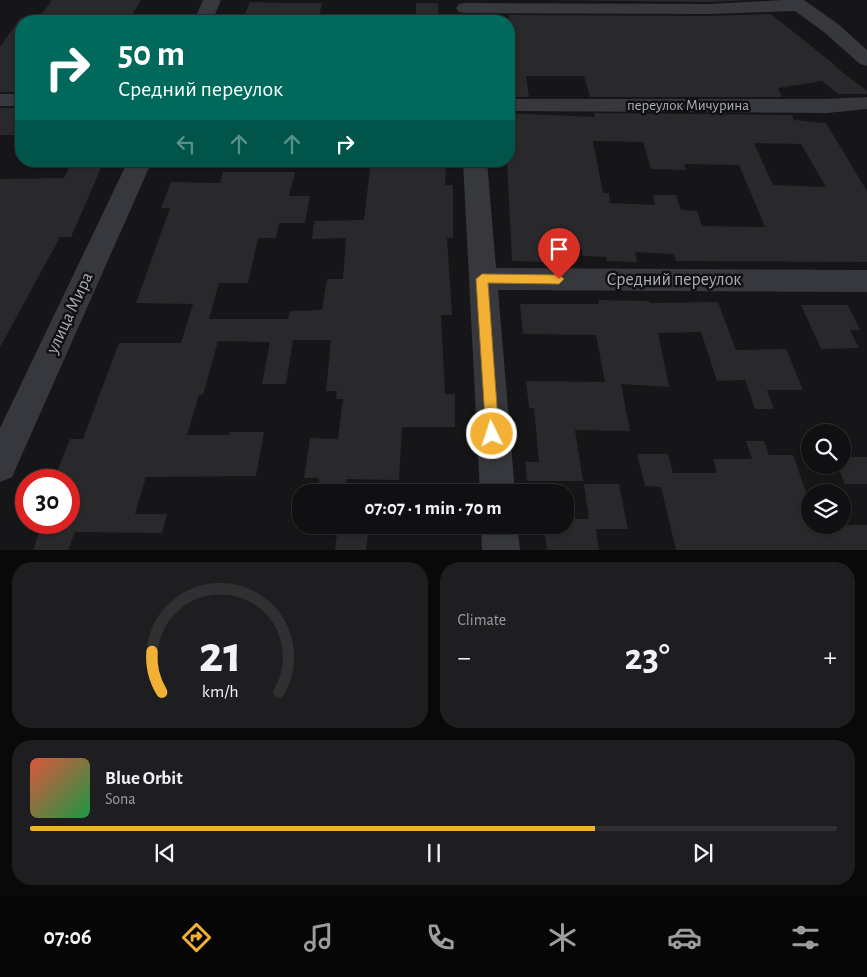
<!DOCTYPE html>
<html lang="en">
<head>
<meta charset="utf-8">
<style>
	:root { --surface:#101012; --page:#1e1e20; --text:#f1f3f6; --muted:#9c9d9f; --line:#303032; --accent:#f2b134 }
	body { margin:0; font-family:"Alegreya Sans",sans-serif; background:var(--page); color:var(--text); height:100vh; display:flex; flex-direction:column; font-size:19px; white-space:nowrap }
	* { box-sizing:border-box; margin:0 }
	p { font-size:16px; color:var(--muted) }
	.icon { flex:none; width:28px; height:28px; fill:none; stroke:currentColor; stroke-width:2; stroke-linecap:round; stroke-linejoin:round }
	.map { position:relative; height:550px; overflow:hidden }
	.sheet { display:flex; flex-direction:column; gap:12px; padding:12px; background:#09090a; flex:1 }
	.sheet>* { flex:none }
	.top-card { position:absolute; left:15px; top:15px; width:500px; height:152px; border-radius:20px; box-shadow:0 1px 4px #0004,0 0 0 1px var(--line); background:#00695c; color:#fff; overflow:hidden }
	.buttons { position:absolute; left:801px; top:424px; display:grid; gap:10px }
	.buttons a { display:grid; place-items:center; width:50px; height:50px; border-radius:50%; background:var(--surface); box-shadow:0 1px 4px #0004,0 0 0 1px var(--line); font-size:25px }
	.speed { position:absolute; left:15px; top:469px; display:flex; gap:10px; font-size:25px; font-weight:700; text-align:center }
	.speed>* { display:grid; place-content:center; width:65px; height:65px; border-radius:50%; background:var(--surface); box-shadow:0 1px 4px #0004,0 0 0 1px var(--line); line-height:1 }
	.speed .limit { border:8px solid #d22; background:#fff; color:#111 }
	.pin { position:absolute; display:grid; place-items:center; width:42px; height:42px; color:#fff; margin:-51px -21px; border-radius:50% 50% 50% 0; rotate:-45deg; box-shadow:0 0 5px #0007 }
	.pin .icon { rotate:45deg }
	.me { position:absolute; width:55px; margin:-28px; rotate:356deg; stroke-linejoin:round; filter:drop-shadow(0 0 4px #0008) }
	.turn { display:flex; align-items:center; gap:18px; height:105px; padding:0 20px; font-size:22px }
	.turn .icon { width:65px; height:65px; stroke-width:2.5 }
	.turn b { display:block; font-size:35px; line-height:42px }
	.lanes { display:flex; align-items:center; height:48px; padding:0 20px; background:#0003; justify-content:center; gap:25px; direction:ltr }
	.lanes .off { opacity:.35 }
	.big { font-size:38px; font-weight:700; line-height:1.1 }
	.sheet .tile { flex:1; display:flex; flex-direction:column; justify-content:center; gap:8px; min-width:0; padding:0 18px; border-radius:20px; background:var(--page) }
	.sheet .dial { align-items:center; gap:0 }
	.dial svg { height:130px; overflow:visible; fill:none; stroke:var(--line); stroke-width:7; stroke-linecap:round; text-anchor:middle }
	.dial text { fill:var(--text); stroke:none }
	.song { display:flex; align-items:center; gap:15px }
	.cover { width:60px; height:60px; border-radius:8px; background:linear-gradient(135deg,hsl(10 70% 55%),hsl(140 70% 35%)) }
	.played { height:5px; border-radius:2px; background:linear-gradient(90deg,var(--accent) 70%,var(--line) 70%) }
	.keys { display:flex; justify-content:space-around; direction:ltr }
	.heat { display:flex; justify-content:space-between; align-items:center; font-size:28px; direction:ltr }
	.sheet .tiles { flex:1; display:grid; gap:12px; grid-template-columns:1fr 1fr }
	.tile:last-child { grid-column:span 2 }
	.trip { position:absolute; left:292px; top:484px; width:282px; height:50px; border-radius:20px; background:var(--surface); box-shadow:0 1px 4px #0004,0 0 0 1px var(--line); font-weight:700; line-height:50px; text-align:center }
	.dock { display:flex; height:80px; justify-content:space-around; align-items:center; background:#060607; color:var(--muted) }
	.dock .icon { width:35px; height:35px }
	.dock .on { color:var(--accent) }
	.dock b { font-size:22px; color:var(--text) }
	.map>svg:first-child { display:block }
	.building { fill:#29292c; fill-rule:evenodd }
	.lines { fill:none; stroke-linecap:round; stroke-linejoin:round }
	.minor { fill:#37383d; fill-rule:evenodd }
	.route { fill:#f2b134; stroke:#9d7322 }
	.labels { text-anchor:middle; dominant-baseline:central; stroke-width:5; stroke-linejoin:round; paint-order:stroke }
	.far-street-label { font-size:15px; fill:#a8adb8; stroke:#111113 }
	.street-label { font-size:18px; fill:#a8adb8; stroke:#111113 }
</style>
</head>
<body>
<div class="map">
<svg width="867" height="550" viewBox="0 0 867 550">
	<rect width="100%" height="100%" fill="#161618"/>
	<g class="building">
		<polygon points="52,0 141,0 128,21 37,21"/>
		<polygon points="539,0 749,0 710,2"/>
		<polygon points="250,2 285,3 322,3 318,21 242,21"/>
		<polygon points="416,3 438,3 439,21 416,21"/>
		<polygon points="771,14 835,65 833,65 867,91 867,94 838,94 822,81 778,88 782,97 590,97 584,76 526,76 529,97 509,97 509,15 710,16"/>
		<polygon points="21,17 21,92 0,92 0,47"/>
		<rect x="0" y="108" width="21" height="27"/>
		<path d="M 509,113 L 595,117 L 594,113 L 792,115 L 794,120 L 826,123 L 867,191 L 867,262 L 676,261 L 674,254 L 635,252 L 637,262 L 607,261 L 606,257 L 583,256 L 581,249 L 542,248 L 544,262 L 512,261 L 507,161 L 509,161 ZM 593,141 L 643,142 L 651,169 L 686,170 L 684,164 L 739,165 L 765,227 L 702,226 L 697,211 L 681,210 L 676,195 L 653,195 L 655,205 L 610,203 L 609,193 L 603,193 ZM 754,143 L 801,144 L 826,187 L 773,185 Z"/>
		<polygon points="104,161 71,237 60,237 0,347 0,179 64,178 72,162"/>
		<polygon points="371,161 446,161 445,185 453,185 453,238 447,238 452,315 441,315 445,394 455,394 455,427 402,427 399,480 346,479 345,492 317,492 319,478 304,478 310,438 338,439 343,399 336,399 337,391 326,391 331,340 293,340 286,384 262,384 270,342 218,341 203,395 199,395 187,435 229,435 230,432 264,432 256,476 146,477 135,514 167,514 162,533 75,532 68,550 33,550 43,522 69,522 69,477 55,477 70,439 83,439 119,343 181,343 193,304 136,303 170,208 161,208 171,182 220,183 223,172 295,172 289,196 310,196 305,223 279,223 276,238 258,238 248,283 219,283 209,319 288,319 290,311 322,310 327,279 343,279 346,238 312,239 314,221 364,220"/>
		<polygon points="598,300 649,301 650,303 718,302 736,350 786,349 803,390 767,390 774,409 755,409 745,380 717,381 701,332 658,333 669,387 621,384 630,431 575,430 583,481 527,481 525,462 539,462 534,408 529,408 526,381 605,382 596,335 523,334 520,304 599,304"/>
		<polygon points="801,305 848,305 860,330 850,330 859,348 821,349"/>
		<polygon points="746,441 764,441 769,455 793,455 810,503 810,525 867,525 867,550 676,550 661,487 645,486 637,454 668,454 673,473 717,473 713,459 752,459"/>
		<polygon points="842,457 867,457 867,484 845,484 837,465 842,465"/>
		<polygon points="584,484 619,484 628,529 596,529 599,550 547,550 544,525 566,525 566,519 589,519"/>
		<polygon points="338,525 369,525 366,550 335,550"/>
	</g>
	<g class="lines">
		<g class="minor">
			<polygon points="203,0 221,0 212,21 194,21"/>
			<polygon points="783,0 804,0 838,24 867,50 867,66 860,64 824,32 795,11 710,14 465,13 459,12 456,8 459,4 465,3 710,4"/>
			<rect x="0" y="94" width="21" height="12"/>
			<polygon points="867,97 867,109 827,113 509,111 509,99 827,99"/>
			<polygon points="128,161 152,161 12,477 0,482 0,428"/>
			<polygon points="463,161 487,161 496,268 867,270 867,292 498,290 515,492 480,492"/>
			<polygon points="481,525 517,525 520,550 482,550"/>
		</g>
	</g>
	<polygon class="route" points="482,274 559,275 564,279 559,284 488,283 499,434 497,439 492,441 488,439 486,434 476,279"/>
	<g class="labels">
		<g class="far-street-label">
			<text x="688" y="105">переулок Мичурина</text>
		</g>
		<g class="street-label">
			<text x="674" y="280">Средний переулок</text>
			<text transform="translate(70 313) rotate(-65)">улица Мира</text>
		</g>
	</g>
</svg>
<div class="buttons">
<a><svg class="icon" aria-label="search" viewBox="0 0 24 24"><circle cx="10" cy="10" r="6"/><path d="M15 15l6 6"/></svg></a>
<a><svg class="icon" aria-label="layers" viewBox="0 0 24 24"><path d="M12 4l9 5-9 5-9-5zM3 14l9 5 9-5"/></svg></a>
</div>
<div class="speed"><div class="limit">30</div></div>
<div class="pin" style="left:559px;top:279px;background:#d93025"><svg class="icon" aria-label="arrive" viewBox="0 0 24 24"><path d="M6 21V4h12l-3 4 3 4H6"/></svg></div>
<svg class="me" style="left:492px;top:434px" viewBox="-20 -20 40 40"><circle r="17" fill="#f2b134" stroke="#fff" stroke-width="3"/><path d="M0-11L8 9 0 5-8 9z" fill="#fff"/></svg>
<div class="trip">07:07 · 1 min · 70 m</div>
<div class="top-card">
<div class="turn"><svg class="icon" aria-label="right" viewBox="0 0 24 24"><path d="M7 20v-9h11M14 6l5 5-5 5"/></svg><div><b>50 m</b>Средний переулок</div></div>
<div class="lanes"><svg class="icon off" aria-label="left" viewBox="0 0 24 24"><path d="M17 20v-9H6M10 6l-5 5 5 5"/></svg><svg class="icon off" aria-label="ahead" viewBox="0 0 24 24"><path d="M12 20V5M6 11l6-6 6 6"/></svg><svg class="icon off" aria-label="ahead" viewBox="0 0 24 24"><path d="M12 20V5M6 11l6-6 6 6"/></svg><svg class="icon" aria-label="right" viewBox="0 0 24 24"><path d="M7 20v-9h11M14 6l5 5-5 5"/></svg></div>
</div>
</div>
<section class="sheet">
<div class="tiles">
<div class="tile dial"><svg viewBox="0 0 100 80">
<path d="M14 69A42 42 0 1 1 86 69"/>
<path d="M14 69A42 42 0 0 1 8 44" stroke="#f2b134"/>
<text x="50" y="56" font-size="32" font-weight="700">21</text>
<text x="50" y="72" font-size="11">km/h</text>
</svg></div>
<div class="tile"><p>Climate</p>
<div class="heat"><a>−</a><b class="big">23°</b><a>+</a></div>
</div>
<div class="tile">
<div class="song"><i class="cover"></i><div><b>Blue Orbit</b><p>Sona</p></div></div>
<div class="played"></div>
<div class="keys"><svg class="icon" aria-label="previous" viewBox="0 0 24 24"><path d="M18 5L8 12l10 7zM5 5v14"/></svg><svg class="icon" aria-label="pause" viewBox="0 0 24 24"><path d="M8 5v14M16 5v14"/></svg><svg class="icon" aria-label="next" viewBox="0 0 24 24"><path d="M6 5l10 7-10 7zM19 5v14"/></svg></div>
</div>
</div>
</section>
<nav class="dock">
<b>07:06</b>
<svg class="icon on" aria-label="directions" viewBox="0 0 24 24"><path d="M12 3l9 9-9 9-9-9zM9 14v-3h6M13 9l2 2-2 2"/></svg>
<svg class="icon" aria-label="music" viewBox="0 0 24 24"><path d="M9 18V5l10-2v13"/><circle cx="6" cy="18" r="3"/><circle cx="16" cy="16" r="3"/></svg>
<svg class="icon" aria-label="phone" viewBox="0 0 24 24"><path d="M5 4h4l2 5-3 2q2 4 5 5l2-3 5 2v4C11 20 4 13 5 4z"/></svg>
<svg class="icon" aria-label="climate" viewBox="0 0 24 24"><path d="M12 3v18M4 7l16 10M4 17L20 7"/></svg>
<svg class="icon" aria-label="car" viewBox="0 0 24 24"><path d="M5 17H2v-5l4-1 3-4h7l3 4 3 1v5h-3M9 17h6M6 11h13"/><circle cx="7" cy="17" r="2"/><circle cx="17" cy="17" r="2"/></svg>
<svg class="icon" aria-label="filters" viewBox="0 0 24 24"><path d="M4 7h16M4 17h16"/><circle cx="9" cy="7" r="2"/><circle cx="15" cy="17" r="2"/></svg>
</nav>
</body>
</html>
